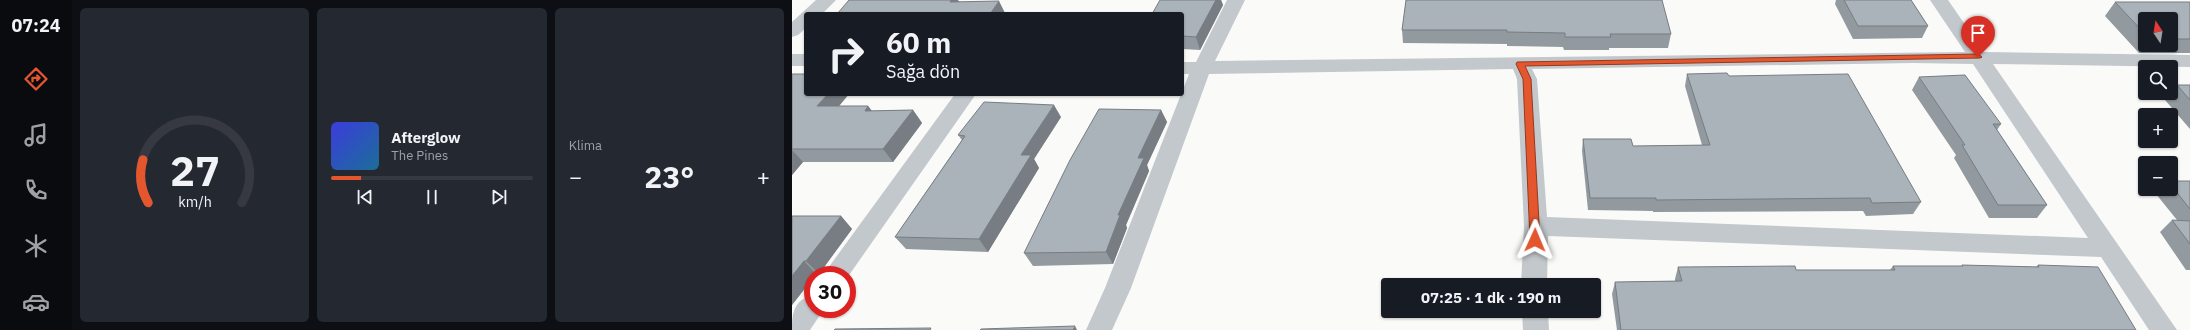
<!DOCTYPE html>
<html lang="tr">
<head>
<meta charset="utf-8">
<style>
	:root { --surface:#171b24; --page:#242831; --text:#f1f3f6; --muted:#9ea1a6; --line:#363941; --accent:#e4572e }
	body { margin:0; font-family:"IBM Plex Sans",sans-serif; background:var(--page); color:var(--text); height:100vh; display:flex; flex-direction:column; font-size:15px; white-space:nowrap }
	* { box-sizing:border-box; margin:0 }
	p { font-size:13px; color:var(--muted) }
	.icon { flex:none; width:22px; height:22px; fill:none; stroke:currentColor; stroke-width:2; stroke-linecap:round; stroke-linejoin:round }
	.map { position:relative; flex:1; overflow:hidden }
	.panel { display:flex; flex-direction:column; gap:8px; padding:8px; background:#0d0f14; width:720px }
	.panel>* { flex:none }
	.guide { position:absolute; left:12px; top:12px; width:380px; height:84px; border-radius:4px; box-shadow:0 1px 3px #0004; background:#171b24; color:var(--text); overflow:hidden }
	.needle { width:26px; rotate:348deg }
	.controls { position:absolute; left:1346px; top:12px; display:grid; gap:8px }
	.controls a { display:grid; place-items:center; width:40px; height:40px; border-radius:4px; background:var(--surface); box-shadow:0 1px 3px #0004; font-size:20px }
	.speed { position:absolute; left:12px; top:266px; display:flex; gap:8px; font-size:20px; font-weight:700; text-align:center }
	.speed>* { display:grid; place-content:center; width:52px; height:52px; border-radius:50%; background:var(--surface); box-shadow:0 1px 3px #0004; line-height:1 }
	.speed .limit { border:6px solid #d22; background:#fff; color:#111 }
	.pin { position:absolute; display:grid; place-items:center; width:34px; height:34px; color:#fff; margin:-41px -17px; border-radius:50% 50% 50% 0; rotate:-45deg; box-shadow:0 0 4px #0007 }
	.pin .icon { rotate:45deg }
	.me { position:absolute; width:44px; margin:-22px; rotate:1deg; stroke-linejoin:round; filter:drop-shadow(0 0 3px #0008) }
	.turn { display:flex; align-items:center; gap:14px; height:84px; padding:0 16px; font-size:18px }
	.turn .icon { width:52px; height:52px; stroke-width:2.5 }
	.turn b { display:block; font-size:28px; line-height:34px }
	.big { font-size:30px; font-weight:700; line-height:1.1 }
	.panel .widget { flex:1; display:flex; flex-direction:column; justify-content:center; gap:6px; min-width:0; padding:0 14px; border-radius:6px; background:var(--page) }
	.panel .dial { align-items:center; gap:0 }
	.dial svg { height:104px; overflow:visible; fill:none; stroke:var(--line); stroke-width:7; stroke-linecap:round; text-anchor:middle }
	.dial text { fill:var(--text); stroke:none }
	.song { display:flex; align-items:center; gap:12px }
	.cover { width:48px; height:48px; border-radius:6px; background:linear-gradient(135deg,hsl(240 70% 55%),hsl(200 70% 35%)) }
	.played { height:4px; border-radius:2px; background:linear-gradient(90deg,var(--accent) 15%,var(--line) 15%) }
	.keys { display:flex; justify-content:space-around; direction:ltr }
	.heat { display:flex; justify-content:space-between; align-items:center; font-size:22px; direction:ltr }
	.panel .tiles { flex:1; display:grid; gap:8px; grid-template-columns:repeat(3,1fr) }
	.trip { position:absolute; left:589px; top:278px; width:220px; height:40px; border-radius:4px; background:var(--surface); box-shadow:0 1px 3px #0004; font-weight:700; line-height:40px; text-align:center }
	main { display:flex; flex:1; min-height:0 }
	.tabs { display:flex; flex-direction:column; width:72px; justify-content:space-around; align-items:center; background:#090b0e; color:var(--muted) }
	.tabs .icon { width:28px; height:28px }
	.tabs .current { color:var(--accent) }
	.tabs b { font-size:18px; color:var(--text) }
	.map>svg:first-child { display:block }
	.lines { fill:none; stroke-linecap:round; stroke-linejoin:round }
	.minor { fill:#c3c8cc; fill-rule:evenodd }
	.wall { fill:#929a9f; fill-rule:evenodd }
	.shaded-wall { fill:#777d82 }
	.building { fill:#aab3b9; stroke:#777d82 }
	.route { fill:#e4572e; stroke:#94391e }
</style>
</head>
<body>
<main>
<nav class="tabs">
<b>07:24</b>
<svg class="icon current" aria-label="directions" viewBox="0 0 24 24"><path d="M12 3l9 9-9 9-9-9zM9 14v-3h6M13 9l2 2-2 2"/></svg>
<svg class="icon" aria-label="music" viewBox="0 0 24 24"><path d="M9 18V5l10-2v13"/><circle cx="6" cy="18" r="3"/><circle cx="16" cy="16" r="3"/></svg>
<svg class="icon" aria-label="phone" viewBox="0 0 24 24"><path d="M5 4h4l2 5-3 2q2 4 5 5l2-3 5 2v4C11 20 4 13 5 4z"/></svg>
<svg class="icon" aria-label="climate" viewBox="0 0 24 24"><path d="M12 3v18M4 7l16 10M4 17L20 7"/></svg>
<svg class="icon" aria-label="car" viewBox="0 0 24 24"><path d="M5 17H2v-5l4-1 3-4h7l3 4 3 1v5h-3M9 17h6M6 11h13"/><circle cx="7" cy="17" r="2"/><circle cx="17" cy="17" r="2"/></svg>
</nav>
<section class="panel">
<div class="tiles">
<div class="widget dial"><svg viewBox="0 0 100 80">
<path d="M14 69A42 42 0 1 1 86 69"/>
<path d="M14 69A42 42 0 0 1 10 36" stroke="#e4572e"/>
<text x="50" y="56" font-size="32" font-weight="700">27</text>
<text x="50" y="72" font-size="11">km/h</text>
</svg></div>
<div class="widget">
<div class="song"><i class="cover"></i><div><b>Afterglow</b><p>The Pines</p></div></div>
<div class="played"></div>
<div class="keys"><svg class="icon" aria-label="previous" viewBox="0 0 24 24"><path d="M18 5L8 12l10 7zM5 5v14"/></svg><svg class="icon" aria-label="pause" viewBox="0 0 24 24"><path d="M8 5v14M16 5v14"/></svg><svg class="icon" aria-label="next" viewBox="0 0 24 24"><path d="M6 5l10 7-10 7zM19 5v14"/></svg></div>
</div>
<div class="widget"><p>Klima</p>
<div class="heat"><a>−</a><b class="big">23°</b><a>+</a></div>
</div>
</div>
</section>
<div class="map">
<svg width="1398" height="330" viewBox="0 0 1398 330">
	<rect width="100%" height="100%" fill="#fafaf8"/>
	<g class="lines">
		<g class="minor">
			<polygon points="24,0 44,0 30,14 14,14 14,28 6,35 0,37 0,22"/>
			<path d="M 435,0 L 453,0 L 423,61 L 1173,52 L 1138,0 L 1156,0 L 1192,52 L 1398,55 L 1398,67 L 1201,64 L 1385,330 L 1357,330 L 1309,257 L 756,236 L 755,285 L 729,285 L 732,226 L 725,79 L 721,69 L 417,74 L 339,288 L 320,330 L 294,330 L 313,288 L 397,74 L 390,74 L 390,62 L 404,62 ZM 1121,63 L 1181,64 L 1296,238 L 755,217 L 745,79 L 740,69 Z"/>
			<rect x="0" y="54" width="14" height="12"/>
			<polygon points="163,94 184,94 55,278 55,275 31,275"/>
			<path d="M 21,294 L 21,309 L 32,309 L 18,330 L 0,330 C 0,312 2,301 21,294 Z"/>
			<polygon points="730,311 756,311 757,330 731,330"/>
		</g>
	</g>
	<g class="wall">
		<polygon points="368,0 429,0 431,5 408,50 390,49 390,14"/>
		<polygon points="614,0 879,34 876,48 817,48 817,50 772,50 771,47 715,46 715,44 611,43 610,30"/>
		<polygon points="1044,0 1119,0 1136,26 1130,38 1061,39 1043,4"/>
		<path d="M 1323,2 L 1398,2 L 1398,53 L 1347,53 L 1313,16 ZM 1353,19 L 1379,19 L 1379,45 L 1353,45 Z"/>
		<polygon points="0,74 57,94 47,106 76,106 80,111 121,110 130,123 101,162 11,162 0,175"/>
		<polygon points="895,74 937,76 1129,202 1121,214 1074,216 1071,211 861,212 861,211 796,210 790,151 791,139 841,146 910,145 893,86"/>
		<polygon points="1127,77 1209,124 1205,130 1255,205 1245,218 1197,218 1162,158 1164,155 1120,90"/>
		<polygon points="1385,85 1398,85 1398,129 1373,100 1378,93 1379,93 1379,92"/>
		<polygon points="369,110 375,122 355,165 357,171 334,225 335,228 321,264 241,266 232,253"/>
		<polygon points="269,117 242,159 247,168 196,252 114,249 103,237 170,140 166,135"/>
		<polygon points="1379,181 1398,181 1398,270 1394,270 1368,232 1380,220 1385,220 1364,194 1369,189 1379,189"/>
		<polygon points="0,216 49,216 60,229 27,274 24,274 23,275 21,275 21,278 0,305"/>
		<polygon points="1170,265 1244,267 1246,265 1344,330 825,330 820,294 823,282 883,281 883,279 886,267 1004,270 1098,270 1101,266 1169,266"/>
	</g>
	<g class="shaded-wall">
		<polygon points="159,0 166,0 171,7 158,2"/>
		<polygon points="424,0 429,0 431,5 408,50 404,37"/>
		<polygon points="207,1 213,13 213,14 198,14"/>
		<polygon points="36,94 57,94 36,119 25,106"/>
		<polygon points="262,105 269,117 242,159 247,168 196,252 187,239 229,155"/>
		<polygon points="76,106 86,119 73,111"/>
		<polygon points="121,110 130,123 101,162 91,149"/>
		<polygon points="369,110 375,122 355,165 357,171 334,225 335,228 321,264 314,252 326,215 346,158"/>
		<polygon points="0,150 11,162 0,175"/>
		<polygon points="49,216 60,229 27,274 14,261"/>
		<polygon points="12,261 24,274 23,275 21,275 21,278 0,305 0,276"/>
		<polygon points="283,326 285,330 281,330"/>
	</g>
	<g class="building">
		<polygon points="57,0 159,0 158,2 207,1 198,14 45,14"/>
		<polygon points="368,0 424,0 404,37 390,36 390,14 360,14"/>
		<polygon points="614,0 870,0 879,34 818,34 819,37 773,37 773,33 715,32 715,30 610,30"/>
		<polygon points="1052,0 1119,0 1136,26 1066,26"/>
		<polygon points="1323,2 1398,2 1398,39 1379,39 1379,19 1353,19 1353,34"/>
		<polygon points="935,73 937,76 1056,74 1129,202 1080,203 1078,198 864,200 864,198 798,198 791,139 839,139 841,146 918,145 895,74"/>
		<polygon points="0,74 14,74 14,94 36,94 25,106 76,106 73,111 121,110 91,149 0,149"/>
		<polygon points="1173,75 1209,124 1201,124 1255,205 1206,205 1170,145 1173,145 1127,77"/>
		<polygon points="1385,85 1398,85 1398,100"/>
		<polygon points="192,102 262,105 229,155 239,155 187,239 103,237 173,136 166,135"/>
		<polygon points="307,109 369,110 346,158 352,158 326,215 328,215 314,252 232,253 278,160"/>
		<polygon points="1379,181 1398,181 1398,209 1379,185"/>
		<polygon points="0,216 49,216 14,261 12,261 0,276"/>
		<polygon points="1380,220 1398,221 1398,244"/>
		<polygon points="1170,265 1247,267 1246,265 1306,267 1344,330 829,330 823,282 890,281 886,267 1003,266 1004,270 1103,270 1101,266 1171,266"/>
		<polygon points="283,326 281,330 188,330 189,329"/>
		<polygon points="139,328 138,330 42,330 43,329"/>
	</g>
	<polygon class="route" points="1186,54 1190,57 1188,58 733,66 739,79 748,240 743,244 738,240 731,79 724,64 725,62"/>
</svg>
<div class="controls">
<a><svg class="needle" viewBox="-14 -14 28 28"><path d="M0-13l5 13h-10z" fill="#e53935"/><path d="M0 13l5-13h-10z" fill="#9ea1a6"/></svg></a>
<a><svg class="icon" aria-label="search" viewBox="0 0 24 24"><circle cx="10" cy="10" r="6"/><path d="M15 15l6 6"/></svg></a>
<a>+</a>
<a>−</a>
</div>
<div class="speed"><div class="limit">30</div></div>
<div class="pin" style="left:1186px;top:57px;background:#d93025"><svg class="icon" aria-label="arrive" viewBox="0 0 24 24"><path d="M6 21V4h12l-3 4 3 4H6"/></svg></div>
<svg class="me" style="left:743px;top:240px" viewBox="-20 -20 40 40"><path d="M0-17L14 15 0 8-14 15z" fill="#e4572e" stroke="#fff" stroke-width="4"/></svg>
<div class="trip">07:25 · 1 dk · 190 m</div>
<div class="guide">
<div class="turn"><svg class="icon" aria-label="right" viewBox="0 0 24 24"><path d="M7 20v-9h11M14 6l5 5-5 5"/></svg><div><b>60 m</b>Sağa dön</div></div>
</div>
</div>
</main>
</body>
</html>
